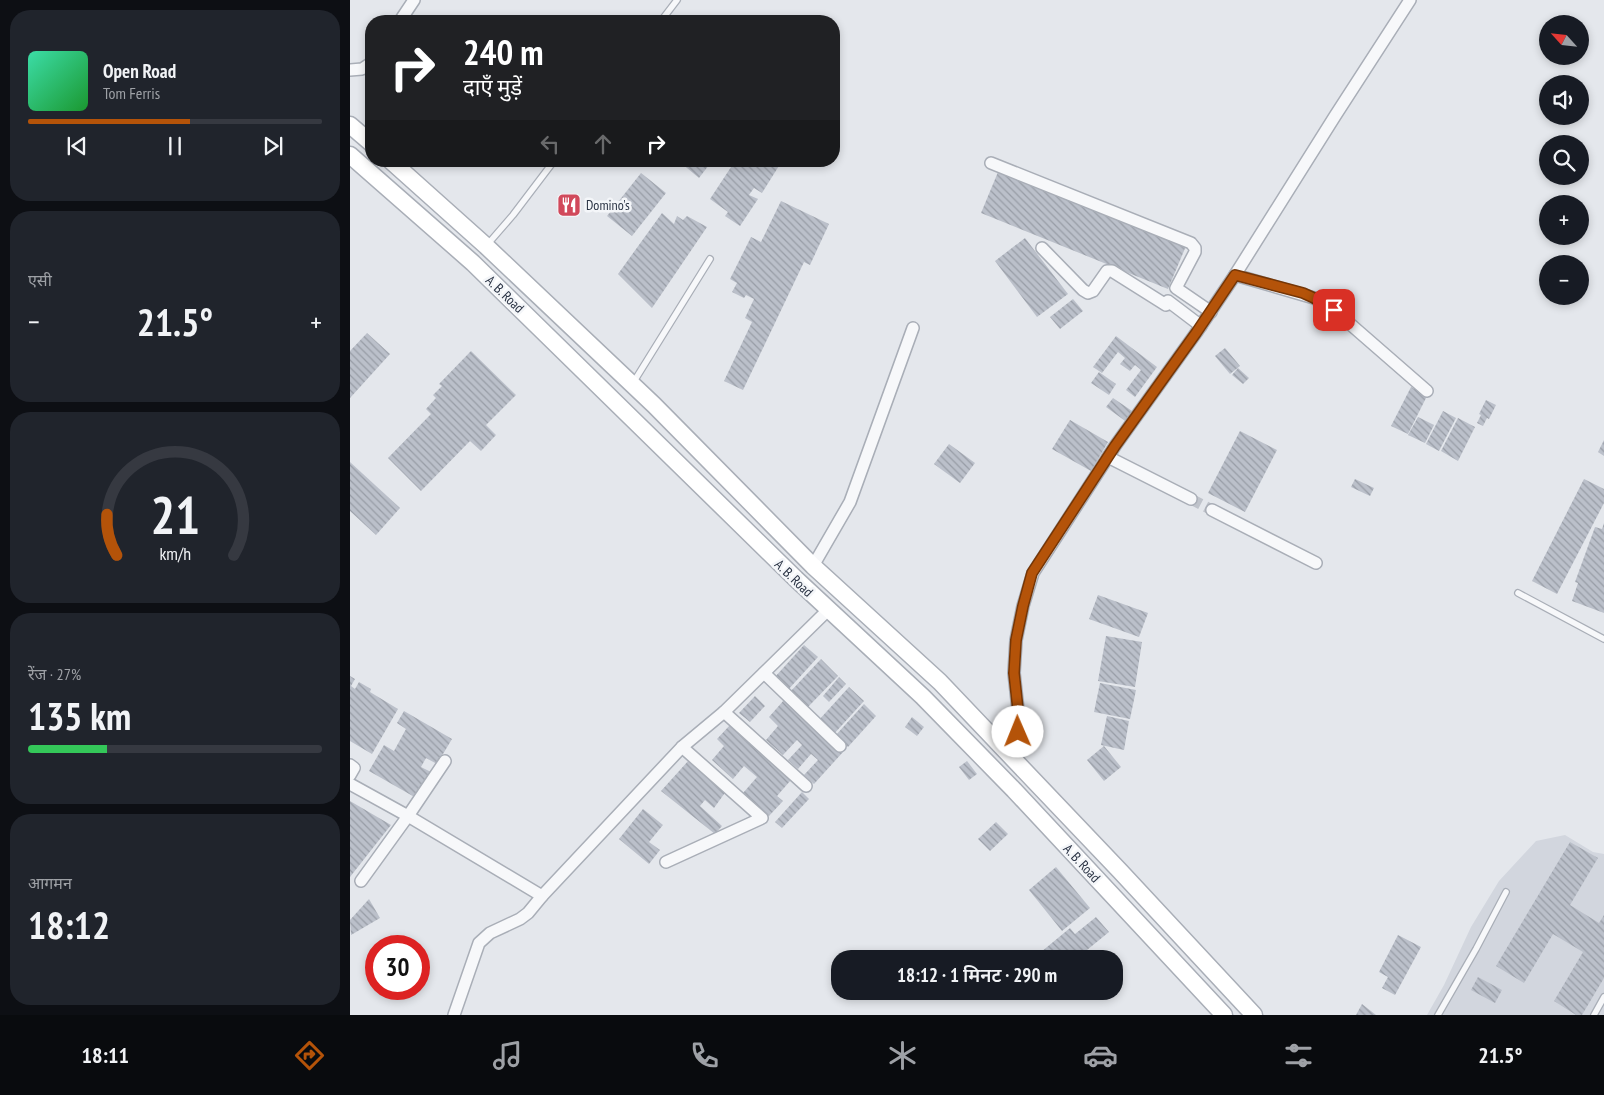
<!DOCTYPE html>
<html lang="hi">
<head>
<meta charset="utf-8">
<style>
	:root { --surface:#171b24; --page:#20242c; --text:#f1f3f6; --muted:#9ea1a6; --line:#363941; --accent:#b45309 }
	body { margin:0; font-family:"PT Sans Narrow","Noto Sans Devanagari",sans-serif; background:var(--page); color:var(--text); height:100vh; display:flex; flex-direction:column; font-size:19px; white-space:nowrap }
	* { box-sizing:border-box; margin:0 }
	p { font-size:16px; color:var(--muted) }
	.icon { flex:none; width:28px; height:28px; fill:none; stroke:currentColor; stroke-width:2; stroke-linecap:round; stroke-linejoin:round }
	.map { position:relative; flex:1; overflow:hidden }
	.panel { display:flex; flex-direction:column; gap:10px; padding:10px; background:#0d0f14; width:350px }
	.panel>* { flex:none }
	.top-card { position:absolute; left:15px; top:15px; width:475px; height:152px; border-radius:20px; box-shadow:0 2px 8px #0003; background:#202124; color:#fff; overflow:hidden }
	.needle { width:32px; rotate:297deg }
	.controls { position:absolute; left:1189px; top:15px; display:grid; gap:10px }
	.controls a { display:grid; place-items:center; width:50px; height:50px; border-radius:50%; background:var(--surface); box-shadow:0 2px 8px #0003; font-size:25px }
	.speed { position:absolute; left:15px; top:935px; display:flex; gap:10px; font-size:25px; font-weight:700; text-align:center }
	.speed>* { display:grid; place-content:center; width:65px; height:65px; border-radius:50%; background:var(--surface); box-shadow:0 2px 8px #0003; line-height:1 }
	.speed .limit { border:8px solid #d22; background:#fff; color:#111 }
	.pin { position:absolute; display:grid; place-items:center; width:42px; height:42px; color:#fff; margin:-21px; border-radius:10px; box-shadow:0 2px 8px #0006 }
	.me { position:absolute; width:55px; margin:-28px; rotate:359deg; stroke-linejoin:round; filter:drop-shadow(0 0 4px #0008) }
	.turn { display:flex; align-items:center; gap:18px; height:105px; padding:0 15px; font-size:22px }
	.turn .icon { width:65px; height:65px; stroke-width:2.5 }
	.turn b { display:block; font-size:35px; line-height:42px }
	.lanes { display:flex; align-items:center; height:48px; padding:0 15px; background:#0003; justify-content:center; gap:25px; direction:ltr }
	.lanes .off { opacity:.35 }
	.big { font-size:38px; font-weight:600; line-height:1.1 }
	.panel .card { flex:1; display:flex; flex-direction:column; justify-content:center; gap:8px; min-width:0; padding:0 18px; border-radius:20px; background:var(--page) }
	.panel .dial { align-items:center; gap:0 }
	.dial svg { height:130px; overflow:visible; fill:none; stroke:var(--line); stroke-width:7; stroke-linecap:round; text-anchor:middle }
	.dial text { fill:var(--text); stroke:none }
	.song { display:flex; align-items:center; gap:15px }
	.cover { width:60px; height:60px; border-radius:8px; background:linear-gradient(135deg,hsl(160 70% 55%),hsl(130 70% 35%)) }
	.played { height:5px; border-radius:2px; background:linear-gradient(90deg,var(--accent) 55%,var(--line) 55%) }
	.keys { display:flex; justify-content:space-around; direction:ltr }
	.heat { display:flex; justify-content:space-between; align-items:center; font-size:28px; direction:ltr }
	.charge { height:8px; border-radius:4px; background:linear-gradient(90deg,#34c759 27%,var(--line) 0) }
	.trip { position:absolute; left:481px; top:950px; width:292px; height:50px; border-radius:20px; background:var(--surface); box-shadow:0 2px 8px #0003; font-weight:600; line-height:50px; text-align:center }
	.tabs { display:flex; height:80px; justify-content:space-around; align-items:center; background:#090b0e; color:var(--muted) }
	.tabs .icon { width:35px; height:35px }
	.tabs .selected { color:var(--accent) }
	.tabs b { font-size:22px; color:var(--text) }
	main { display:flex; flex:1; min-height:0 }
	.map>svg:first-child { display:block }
	.built { fill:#d2d6de }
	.building { fill:url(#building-back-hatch) }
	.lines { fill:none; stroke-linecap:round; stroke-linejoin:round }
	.street-tunnel { stroke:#bfc3cb; stroke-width:11; stroke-dasharray:11 5.5; stroke-linecap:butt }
	.lane-casing { stroke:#a9aeb7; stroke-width:8 }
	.street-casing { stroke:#a9aeb7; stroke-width:14 }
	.secondary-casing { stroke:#a9aeb7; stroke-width:19 }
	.lane { stroke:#f7f8fa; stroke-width:5.5 }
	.street { stroke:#f7f8fa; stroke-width:11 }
	.secondary { stroke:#fff; stroke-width:16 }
	.route-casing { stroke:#753606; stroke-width:12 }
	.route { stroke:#b45309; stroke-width:9 }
	.labels { text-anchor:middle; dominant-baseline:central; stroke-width:5; stroke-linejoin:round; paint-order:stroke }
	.poi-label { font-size:14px; fill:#2b3445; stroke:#f4f6f9; text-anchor:start }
	.street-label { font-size:14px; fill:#2b3445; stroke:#f4f6f9 }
</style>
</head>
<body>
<main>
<section class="panel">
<div class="card">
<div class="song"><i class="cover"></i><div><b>Open Road</b><p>Tom Ferris</p></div></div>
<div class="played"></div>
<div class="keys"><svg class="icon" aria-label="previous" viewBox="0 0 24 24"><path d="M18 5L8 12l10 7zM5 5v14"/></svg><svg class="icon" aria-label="pause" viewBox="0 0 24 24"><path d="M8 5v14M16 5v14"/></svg><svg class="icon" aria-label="next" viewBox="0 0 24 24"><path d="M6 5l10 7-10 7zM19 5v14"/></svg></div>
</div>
<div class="card"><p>एसी</p>
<div class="heat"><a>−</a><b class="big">21.5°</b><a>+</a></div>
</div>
<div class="card dial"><svg viewBox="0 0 100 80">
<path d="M14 69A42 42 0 1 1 86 69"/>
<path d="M14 69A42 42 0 0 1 8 44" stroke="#b45309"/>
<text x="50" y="56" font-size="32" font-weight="700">21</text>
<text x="50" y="72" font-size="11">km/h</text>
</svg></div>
<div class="card"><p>रेंज · 27%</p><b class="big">135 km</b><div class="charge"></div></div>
<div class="card"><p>आगमन</p><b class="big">18:12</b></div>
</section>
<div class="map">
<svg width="1254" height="1015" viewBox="0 0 1254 1015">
	<defs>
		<pattern id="building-back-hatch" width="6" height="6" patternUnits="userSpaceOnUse" patternTransform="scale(1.25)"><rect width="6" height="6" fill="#bbc0ca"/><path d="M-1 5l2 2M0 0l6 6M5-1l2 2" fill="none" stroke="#989da6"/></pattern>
	</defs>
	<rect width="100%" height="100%" fill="#e4e7ec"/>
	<polygon class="built" points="1215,835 1243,852 1254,854 1254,1015 1077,1015 1094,985 1121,927 1149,881 1186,841"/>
	<g class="building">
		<polygon points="333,161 362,161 349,178 331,163"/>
		<polygon points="385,161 432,161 412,193 404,188 399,195 408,199 390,226 375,216 378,212 360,199"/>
		<polygon points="648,172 836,246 818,289 631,213"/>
		<polygon points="291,173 316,193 282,236 257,216"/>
		<polygon points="431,201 479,224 460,265 454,262 393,390 374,381 402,322 395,318 404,299 396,295 394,298 382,292 387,283 380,279 401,237 411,242"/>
		<polygon points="312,213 324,224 327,216 333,220 337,216 357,227 302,308 268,274"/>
		<polygon points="675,238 718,294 687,317 645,261"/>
		<polygon points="723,299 733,311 710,329 700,317"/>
		<polygon points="17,333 40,354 0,398 0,351"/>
		<polygon points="766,336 807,367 785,397 776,390 791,370 785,365 780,371 770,364 775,358 768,352 752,373 743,367"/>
		<polygon points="875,348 890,366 880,374 865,356"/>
		<polygon points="121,351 166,395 136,425 146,435 131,451 120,441 71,491 38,458 81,414 76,409 86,398 83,395 92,386 89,384"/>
		<polygon points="888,368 899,378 893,384 882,375"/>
		<polygon points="749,372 766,384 759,395 741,383"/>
		<polygon points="1061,387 1077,396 1058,434 1041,426"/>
		<polygon points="763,398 785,413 778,423 756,407"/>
		<polygon points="1136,400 1146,405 1139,419 1137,418 1133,426 1127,423 1131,415 1129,414"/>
		<polygon points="1093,411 1106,418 1089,451 1076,444"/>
		<polygon points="1068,417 1084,425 1075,443 1058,435"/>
		<polygon points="1108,418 1125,427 1108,461 1091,451"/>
		<polygon points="720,420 758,442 741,471 702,449"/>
		<polygon points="890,431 927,450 895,512 858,493"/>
		<polygon points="1254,440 1254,456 1248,452"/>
		<polygon points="599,444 625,463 610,483 584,464"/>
		<polygon points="0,462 50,508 26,535 0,511"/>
		<polygon points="1005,479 1024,488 1020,496 1001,487"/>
		<polygon points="1234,479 1254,489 1254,503 1207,594 1182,581"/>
		<polygon points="1254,523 1254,613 1222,601 1228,583 1225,582 1245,527 1252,529"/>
		<polygon points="748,595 798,613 789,637 739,619"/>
		<polygon points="756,636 792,642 785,687 748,681"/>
		<polygon points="454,645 468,657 437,691 424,678"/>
		<polygon points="471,659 488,676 457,708 440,692"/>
		<polygon points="0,676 5,679 1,686 5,689 9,682 21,689 20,692 48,709 22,754 0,741"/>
		<polygon points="489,677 496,684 479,702 473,696"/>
		<polygon points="750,683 786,690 780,719 744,712"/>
		<polygon points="499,687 514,701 483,735 468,721"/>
		<polygon points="405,696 415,706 400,722 389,713"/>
		<polygon points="434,700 493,752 464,784 454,775 468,760 461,754 448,769 438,760 452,745 447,740 433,755 416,740 428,726 419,717"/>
		<polygon points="514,704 526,716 498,747 485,736"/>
		<polygon points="54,711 102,739 87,764 76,758 71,767 83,773 68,799 19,771 34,745 44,751 56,729 47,723"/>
		<polygon points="757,716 779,721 774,750 751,745"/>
		<polygon points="562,717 574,727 567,736 555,727"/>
		<polygon points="380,725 441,780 427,796 433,801 419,816 393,793 407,777 394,766 383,779 362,760 374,746 367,739"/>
		<polygon points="754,746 771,767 754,781 737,760"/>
		<polygon points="339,760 377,790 364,808 355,800 350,806 372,826 365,834 311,791"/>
		<polygon points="617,761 627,774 619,780 609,767"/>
		<polygon points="452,792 459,799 432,828 425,822"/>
		<polygon points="0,801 41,825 0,877"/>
		<polygon points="293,809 313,825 299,842 310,850 299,864 269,839"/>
		<polygon points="646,822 658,834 640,851 628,839"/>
		<polygon points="1220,842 1248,858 1220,905 1249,923 1254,915 1254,978 1232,1015 1226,1015 1204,1001 1233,952 1203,934 1174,983 1146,966"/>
		<polygon points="706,867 740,908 712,931 679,890"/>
		<polygon points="19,899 30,918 1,935 0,920"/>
		<polygon points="746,917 759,932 726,959 696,959 691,952 720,928 725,934"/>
		<polygon points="1048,935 1071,947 1045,995 1032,988 1038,977 1029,972"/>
		<polygon points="1128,977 1152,990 1145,1003 1121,990"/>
		<polygon points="1012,1004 1026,1015 1006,1015"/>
	</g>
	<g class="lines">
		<polyline class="street-tunnel" points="841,499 862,510"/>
		<g class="lane-casing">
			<g id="lane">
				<polyline points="311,21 327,0"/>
				<polyline points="137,245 163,215 204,161"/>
				<polyline points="283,383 360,259"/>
				<polyline points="1168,593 1254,639"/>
				<polyline points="1088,1015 1126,949 1156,892"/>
				<polyline points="1244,1015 1254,997"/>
			</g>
		</g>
		<g class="street-casing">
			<g id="street">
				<polyline points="50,21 64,0"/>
				<polyline points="0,70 12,69 21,63"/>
				<polyline points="641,163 841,243 845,248 845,252 826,288 861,312"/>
				<polyline points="692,248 733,290 738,293 743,291 757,271 762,271 816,305 818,301 851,326"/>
				<polyline points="885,275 964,298 984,310 1077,391"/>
				<polyline points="758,457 841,499"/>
				<polyline points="862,510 966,563"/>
				<polyline points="463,566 500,502 563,328"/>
				<polyline points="414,673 490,746"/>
				<polyline points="374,712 456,786"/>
				<polyline points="666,760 669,719 664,673 666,640 673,606 683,573 765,446 846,333 885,275 985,116 1060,0"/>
				<polyline points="0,765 4,768 0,775"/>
				<polyline points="0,784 58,816 95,761"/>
				<polyline points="316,862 412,818 332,747"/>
				<polyline points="11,881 58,816 192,896 332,747 374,712 478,610"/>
				<polyline points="104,1015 129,943 140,933 170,919 178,913 192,896"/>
			</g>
		</g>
		<g class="secondary-casing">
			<g id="secondary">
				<polyline points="0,125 21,143"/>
				<polyline points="0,155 123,263 446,579 573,697 664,790 874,1015"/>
				<polyline points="41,161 136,246 304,405 463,566 590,682 770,871 904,1015"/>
			</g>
		</g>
		<use href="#lane" class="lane"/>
		<use href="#street" class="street"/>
		<use href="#secondary" class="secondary"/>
	</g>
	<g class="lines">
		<g class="route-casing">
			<polyline id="route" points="668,732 669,719 664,673 666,640 673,606 682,573 765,446 846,333 885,275 953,293 964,298 984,310"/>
		</g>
		<use href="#route" class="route"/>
	</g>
	<defs>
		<g id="restaurant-square" transform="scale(1.25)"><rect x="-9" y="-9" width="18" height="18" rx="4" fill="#d1495b" stroke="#f4f6f9"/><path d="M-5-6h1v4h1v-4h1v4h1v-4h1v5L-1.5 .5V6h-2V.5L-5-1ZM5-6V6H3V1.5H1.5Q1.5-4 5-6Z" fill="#fff"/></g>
	</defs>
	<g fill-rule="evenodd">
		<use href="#restaurant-square" x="219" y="205"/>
	</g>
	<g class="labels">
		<g class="poi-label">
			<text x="236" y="205">Domino's</text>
		</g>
		<g class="street-label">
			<text transform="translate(155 294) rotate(44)">A. B. Road</text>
			<text transform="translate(444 578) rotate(44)">A. B. Road</text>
			<text transform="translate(732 863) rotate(47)">A. B. Road</text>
		</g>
	</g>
</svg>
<div class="controls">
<a><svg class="needle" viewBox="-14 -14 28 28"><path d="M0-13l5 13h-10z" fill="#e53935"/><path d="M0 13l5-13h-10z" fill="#9ea1a6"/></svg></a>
<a><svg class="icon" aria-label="sound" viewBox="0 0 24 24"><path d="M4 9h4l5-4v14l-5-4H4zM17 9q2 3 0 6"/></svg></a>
<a><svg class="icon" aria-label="search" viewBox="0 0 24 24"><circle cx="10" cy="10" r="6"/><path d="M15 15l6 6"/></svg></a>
<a>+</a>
<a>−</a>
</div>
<div class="speed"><div class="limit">30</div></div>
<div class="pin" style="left:984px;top:310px;background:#d93025"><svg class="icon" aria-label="arrive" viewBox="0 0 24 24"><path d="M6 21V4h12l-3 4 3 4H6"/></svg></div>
<svg class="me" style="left:668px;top:732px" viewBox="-20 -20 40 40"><circle r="19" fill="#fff"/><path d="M0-13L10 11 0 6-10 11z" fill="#b45309"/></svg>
<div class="trip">18:12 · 1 मिनट · 290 m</div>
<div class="top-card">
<div class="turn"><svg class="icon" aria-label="right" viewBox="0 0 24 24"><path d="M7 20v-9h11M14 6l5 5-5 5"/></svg><div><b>240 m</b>दाएँ मुड़ें</div></div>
<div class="lanes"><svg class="icon off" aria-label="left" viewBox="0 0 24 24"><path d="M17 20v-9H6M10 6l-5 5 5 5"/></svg><svg class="icon off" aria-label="ahead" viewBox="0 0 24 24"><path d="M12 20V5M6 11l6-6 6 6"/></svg><svg class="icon" aria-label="right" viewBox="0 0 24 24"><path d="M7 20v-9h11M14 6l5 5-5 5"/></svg></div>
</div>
</div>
</main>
<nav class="tabs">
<b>18:11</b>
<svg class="icon selected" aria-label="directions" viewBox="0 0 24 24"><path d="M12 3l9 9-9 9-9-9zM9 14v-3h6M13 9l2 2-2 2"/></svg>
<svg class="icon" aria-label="music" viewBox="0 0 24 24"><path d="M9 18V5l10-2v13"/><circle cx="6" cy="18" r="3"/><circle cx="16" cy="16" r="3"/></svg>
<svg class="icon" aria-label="phone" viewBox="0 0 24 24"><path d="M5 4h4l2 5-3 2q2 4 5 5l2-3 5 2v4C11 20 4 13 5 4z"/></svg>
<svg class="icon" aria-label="climate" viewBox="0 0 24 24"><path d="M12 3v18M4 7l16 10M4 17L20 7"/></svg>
<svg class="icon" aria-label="car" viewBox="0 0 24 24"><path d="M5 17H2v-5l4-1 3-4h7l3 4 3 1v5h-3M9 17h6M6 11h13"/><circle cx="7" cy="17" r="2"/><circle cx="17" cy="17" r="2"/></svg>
<svg class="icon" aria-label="filters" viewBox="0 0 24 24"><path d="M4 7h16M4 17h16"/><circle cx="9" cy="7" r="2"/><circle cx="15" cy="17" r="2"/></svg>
<b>21.5°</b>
</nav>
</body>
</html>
